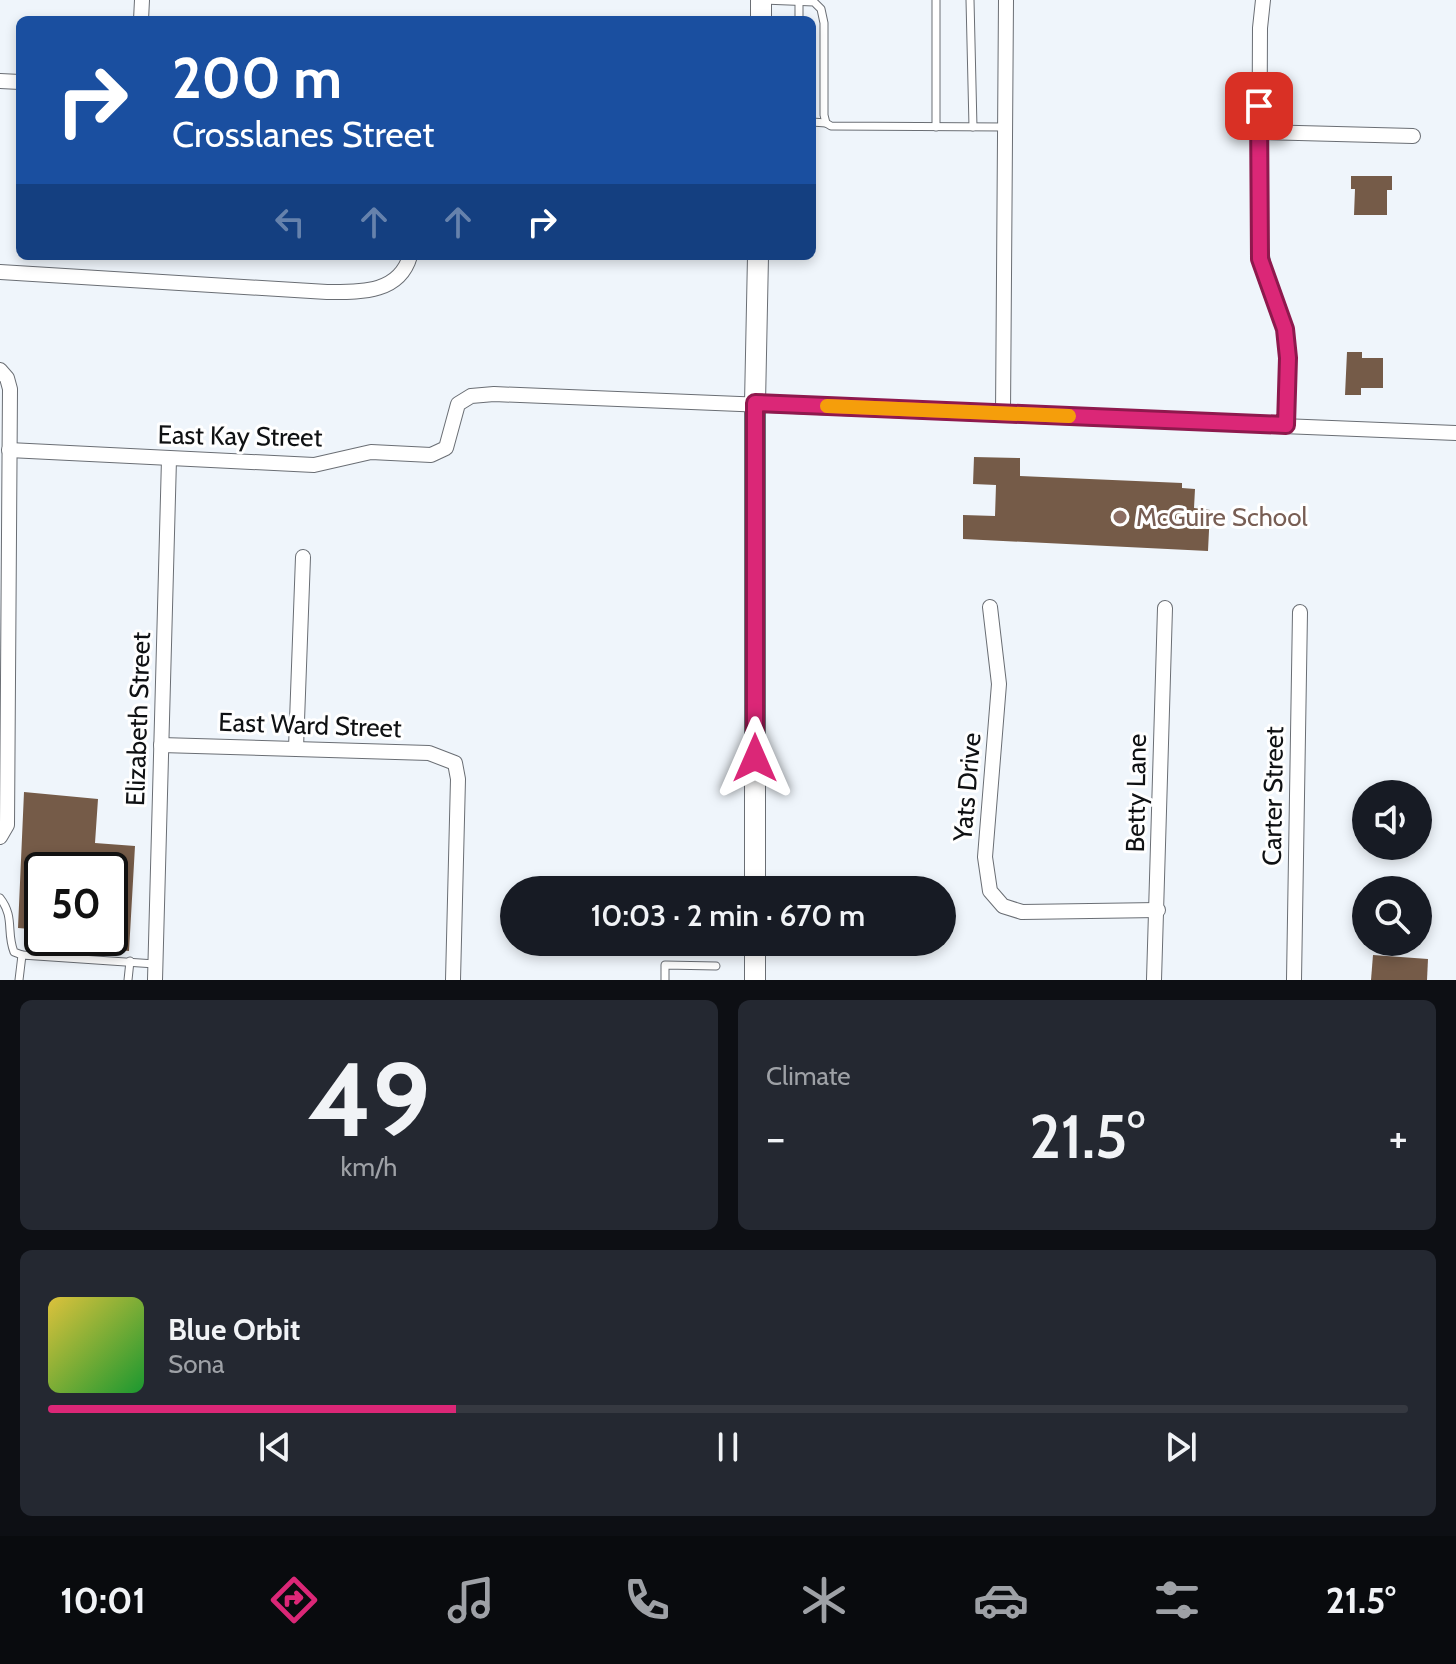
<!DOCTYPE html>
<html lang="en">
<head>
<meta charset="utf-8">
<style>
	:root { --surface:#171b24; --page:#242831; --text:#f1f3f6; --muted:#9ea1a6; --line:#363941; --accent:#db2777 }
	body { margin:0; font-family:Cabin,sans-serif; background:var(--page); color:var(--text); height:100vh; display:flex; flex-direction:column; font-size:30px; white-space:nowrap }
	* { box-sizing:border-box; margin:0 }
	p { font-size:26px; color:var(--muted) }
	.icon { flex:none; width:44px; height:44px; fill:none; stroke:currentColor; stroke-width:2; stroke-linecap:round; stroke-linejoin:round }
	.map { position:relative; height:980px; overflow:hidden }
	.drawer { display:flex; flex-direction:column; gap:20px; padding:20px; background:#0d0f14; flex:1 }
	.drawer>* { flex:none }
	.hud { position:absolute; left:16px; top:16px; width:800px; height:244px; border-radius:12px; box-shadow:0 4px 12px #0003; background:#1a4fa0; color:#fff; overflow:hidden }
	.tools { position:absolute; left:1352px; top:780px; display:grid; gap:16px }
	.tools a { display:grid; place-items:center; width:80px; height:80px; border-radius:50%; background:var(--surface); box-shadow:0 4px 12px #0003; font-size:40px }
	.speed { position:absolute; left:24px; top:852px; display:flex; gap:16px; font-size:40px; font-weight:700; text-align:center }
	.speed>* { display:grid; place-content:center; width:104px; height:104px; border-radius:50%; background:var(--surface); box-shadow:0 4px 12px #0003; line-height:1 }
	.speed .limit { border:4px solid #111; border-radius:12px; background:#fff; color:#111 }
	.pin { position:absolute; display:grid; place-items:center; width:68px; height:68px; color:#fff; margin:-34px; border-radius:16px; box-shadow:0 4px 12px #0006 }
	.me { position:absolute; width:88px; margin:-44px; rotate:0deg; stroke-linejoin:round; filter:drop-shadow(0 0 6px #0008) }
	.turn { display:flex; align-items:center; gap:28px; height:168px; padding:0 24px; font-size:36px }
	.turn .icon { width:104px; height:104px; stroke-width:2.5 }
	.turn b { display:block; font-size:56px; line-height:68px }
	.lanes { display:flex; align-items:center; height:76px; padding:0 24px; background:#0003; justify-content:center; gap:40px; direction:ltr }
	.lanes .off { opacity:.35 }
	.big { font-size:60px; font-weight:600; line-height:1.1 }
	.drawer .card { flex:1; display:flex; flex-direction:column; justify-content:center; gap:12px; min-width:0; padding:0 28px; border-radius:12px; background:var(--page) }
	.drawer .dial { align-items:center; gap:0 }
	.dial b { font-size:104px; line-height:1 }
	.song { display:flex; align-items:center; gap:24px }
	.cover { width:96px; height:96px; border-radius:12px; background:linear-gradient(135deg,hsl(50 70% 55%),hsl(130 70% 35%)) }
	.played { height:8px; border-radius:4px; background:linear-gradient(90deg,var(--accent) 30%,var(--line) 30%) }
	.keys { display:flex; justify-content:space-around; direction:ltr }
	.heat { display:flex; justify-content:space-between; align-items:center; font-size:44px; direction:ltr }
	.drawer .tiles { flex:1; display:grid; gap:20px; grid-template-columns:1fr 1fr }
	.card:last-child { grid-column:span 2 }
	.trip { position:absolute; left:500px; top:876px; width:456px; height:80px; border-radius:40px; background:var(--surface); box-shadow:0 4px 12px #0003; font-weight:600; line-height:80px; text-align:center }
	.tab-bar { display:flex; height:128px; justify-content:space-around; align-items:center; background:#090b0e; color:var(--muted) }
	.tab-bar .icon { width:56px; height:56px }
	.tab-bar .active { color:var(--accent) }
	.tab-bar b { font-size:36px; color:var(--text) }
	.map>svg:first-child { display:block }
	.building { fill:#755b48 }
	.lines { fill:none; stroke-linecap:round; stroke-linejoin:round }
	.service-casing { stroke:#6a6e74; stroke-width:9 }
	.minor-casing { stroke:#6a6e74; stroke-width:16 }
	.secondary-casing { stroke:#6a6e74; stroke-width:22 }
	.service { stroke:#fff; stroke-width:7 }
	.minor { stroke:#fff; stroke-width:14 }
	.secondary { stroke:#fff; stroke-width:20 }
	.route-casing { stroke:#8e194d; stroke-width:20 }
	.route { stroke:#db2777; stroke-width:14 }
	.slow { stroke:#f59e0b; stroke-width:14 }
	.education-dot { fill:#8d6e63; stroke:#fff; stroke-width:3 }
	.labels { text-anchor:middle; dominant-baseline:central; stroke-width:6; stroke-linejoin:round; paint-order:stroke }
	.street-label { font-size:26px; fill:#0f1113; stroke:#fff }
	.education-label { font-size:26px; fill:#785e54; stroke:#fff; text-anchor:start }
</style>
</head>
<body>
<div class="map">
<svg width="1456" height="980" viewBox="0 0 1456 980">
	<rect width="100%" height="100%" fill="#eff5fb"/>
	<g class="building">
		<polygon points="1351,176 1392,176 1392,190 1387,190 1387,215 1354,215 1355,189 1351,189"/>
		<polygon points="1347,352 1362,352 1362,358 1383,358 1383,388 1361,388 1361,395 1345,395"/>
		<polygon points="974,457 1020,458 1020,476 1182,483 1182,488 1195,489 1194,508 1210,510 1208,551 963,539 963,515 995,516 996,485 973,484"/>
		<polygon points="24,792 98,799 95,843 135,846 129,951 104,949 105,938 110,938 110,870 42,870 42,930 18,928"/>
		<polygon points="1373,955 1428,959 1427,980 1371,980"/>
	</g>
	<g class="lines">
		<g class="service-casing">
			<g id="service">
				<polyline points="763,0 814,2 821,9 824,23 824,115 826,123 831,126 1005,127"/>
				<polyline points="970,0 973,127"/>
				<polyline points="799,20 799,1"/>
				<polyline points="812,122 826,123"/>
				<polyline points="936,127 936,0"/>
				<path d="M 0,898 C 15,917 6,932 14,952 L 22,955"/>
				<polyline points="19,980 22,955 155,964"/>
				<polyline points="128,980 130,961"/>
				<polyline points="665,980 665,965 716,966"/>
			</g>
		</g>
		<g class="minor-casing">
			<g id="minor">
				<polyline points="1263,0 1260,28 1259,235 1265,277 1285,329 1288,358 1286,425"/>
				<polyline points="141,20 142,0"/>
				<polyline points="0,81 20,82"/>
				<polyline points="1259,132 1413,136"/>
				<path d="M 0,272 L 327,292 C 359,292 399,294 410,256"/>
				<polyline points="0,370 7,378 10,389 7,825 0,837"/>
				<polyline points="1003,414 1006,0"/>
				<polyline points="9,450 314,465 371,452 431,455 446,448 458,404 471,396 494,394 1456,433"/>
				<polyline points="990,607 999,684 985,857 990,891 1003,906 1022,912 1158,910"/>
				<polyline points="161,745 429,753 455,763 458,779 453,980"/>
				<polyline points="296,748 303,557"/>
				<polyline points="155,980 169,459"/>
				<polyline points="1154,980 1165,608"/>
				<polyline points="1294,980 1300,612"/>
			</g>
		</g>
		<g class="secondary-casing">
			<g id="secondary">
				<polyline points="761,20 761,0"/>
				<polyline points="755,890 755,403 758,256"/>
				<polyline points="755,980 755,942"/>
			</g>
		</g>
		<use href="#service" class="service"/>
		<use href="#minor" class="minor"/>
		<use href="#secondary" class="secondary"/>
	</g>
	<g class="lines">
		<g class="route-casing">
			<polyline id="route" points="755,758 755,403 1286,425 1288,358 1285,329 1260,259 1259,106"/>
		</g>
		<use href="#route" class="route"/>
		<polyline class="slow" points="827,406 1069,416"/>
	</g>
	<circle class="education-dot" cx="1120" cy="517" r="8"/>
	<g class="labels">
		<g class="street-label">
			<text transform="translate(240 436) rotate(1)">East Kay Street</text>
			<text transform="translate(138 719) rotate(-88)">Elizabeth Street</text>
			<text transform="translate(310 725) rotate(2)">East Ward Street</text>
			<text transform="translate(967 787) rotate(-85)">Yats Drive</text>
			<text transform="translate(1136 793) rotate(-89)">Betty Lane</text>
			<text transform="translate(1273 796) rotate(-89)">Carter Street</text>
		</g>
		<g class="education-label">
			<text x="1136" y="517">McGuire School</text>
		</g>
	</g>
</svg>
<div class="tools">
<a><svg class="icon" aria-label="sound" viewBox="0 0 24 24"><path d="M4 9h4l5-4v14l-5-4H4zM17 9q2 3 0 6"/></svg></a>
<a><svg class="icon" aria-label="search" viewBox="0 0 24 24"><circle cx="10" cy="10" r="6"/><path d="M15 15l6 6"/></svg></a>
</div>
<div class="speed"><div class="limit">50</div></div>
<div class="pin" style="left:1259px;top:106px;background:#d93025"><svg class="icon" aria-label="arrive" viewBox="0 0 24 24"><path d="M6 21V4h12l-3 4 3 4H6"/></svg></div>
<svg class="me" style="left:755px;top:758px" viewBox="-20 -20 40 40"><path d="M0-17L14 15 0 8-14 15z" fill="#db2777" stroke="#fff" stroke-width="4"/></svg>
<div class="trip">10:03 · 2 min · 670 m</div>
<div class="hud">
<div class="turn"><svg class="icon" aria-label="right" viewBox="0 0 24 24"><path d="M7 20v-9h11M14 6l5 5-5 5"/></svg><div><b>200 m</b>Crosslanes Street</div></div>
<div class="lanes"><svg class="icon off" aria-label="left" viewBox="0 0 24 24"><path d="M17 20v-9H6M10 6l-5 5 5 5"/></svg><svg class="icon off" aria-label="ahead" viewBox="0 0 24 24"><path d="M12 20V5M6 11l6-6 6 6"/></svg><svg class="icon off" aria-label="ahead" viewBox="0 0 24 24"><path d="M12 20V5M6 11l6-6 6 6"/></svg><svg class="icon" aria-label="right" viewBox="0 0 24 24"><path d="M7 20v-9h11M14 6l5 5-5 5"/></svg></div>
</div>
</div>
<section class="drawer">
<div class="tiles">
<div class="card dial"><b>49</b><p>km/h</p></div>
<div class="card"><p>Climate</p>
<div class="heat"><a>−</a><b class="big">21.5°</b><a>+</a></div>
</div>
<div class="card">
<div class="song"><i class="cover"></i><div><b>Blue Orbit</b><p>Sona</p></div></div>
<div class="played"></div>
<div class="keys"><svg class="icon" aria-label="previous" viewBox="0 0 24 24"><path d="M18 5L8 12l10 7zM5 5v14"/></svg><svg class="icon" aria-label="pause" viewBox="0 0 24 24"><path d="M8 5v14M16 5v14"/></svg><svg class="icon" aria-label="next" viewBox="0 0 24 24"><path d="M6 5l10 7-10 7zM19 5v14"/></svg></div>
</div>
</div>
</section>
<nav class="tab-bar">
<b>10:01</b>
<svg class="icon active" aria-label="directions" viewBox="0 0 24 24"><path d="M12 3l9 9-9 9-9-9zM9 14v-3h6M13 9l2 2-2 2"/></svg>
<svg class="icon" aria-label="music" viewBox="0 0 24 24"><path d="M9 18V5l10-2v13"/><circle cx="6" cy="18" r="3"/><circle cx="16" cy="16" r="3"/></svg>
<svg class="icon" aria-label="phone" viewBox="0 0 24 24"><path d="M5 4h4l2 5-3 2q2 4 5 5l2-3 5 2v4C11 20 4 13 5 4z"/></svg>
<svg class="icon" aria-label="climate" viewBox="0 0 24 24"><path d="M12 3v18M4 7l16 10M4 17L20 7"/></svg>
<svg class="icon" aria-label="car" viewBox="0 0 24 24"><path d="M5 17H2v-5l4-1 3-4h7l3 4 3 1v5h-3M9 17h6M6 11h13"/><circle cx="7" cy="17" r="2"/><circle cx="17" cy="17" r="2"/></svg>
<svg class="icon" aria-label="filters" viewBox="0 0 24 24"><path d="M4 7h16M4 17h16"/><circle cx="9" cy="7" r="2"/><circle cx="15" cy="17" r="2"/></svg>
<b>21.5°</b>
</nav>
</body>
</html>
